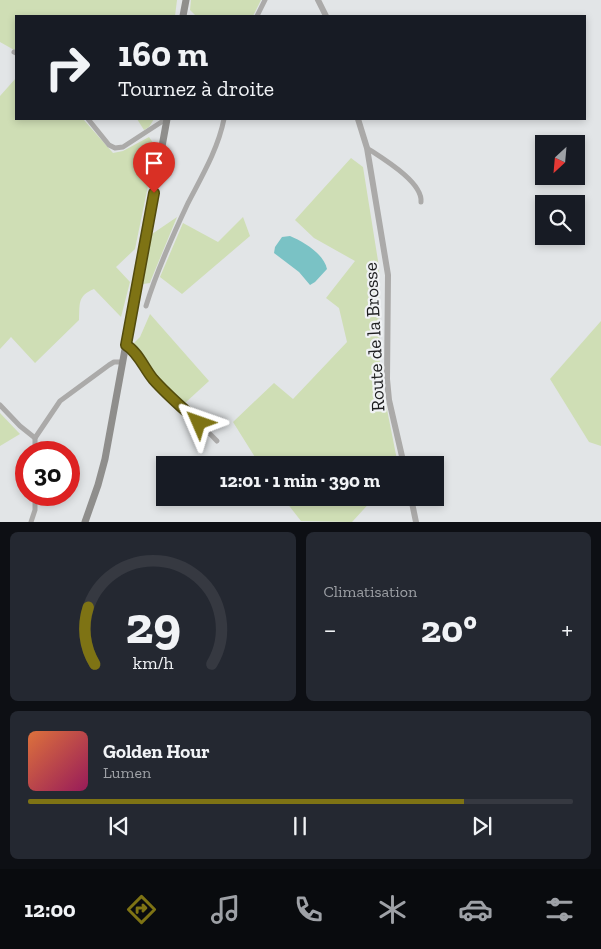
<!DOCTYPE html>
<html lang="fr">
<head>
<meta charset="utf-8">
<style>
	:root { --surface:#171b24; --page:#242831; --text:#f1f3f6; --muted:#9ea1a6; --line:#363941; --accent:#7e7314 }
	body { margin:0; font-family:"Zilla Slab",serif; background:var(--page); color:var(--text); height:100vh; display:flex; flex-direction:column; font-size:19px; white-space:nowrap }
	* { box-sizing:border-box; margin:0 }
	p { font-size:16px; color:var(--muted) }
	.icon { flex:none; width:28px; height:28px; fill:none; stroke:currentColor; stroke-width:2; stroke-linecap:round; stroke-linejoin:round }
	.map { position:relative; height:522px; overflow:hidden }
	.drawer { display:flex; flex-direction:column; gap:10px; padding:10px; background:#0d0f14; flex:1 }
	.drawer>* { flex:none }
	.top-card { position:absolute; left:15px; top:15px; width:571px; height:105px; border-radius:0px; box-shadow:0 2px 8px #0003; background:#171b24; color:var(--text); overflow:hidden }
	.needle { width:32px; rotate:206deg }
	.tools { position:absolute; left:535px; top:135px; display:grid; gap:10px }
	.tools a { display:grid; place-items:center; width:50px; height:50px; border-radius:0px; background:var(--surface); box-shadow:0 2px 8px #0003; font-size:25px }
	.speed { position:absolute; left:15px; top:441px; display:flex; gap:10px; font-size:25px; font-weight:700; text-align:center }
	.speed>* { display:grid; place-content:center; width:65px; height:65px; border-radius:50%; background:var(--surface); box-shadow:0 2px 8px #0003; line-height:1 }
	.speed .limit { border:8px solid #d22; background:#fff; color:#111 }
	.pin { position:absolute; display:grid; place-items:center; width:42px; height:42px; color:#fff; margin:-51px -21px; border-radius:50% 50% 50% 0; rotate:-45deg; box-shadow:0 0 5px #0007 }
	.pin .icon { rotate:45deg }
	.me { position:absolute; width:55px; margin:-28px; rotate:313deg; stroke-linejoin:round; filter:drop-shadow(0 0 4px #0008) }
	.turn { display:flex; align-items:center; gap:18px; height:105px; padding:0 20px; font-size:22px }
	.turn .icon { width:65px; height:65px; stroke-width:2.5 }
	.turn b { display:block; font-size:35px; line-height:42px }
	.big { font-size:38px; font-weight:800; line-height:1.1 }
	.drawer .widget { flex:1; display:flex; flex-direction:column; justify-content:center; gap:8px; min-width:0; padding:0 18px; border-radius:8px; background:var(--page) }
	.drawer .dial { align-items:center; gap:0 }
	.dial svg { height:130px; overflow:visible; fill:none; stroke:var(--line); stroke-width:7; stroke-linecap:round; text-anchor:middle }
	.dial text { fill:var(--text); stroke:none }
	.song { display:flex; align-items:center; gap:15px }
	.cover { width:60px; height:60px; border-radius:8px; background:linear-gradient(135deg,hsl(20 70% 55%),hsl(330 70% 35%)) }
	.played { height:5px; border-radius:2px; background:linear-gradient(90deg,var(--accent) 80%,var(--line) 80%) }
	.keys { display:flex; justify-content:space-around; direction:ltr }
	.heat { display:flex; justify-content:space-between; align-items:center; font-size:28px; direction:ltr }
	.drawer .tiles { flex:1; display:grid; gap:10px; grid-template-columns:1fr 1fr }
	.widget:last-child { grid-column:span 2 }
	.trip { position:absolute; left:156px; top:456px; width:288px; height:50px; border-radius:0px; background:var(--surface); box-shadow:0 2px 8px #0003; font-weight:800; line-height:50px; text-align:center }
	.dock { display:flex; height:80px; justify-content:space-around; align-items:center; background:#090b0e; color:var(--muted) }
	.dock .icon { width:35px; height:35px }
	.dock .on { color:var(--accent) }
	.dock b { font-size:22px; color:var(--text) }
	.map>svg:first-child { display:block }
	.green { fill:#cfdeb5 }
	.water { fill:#7ac2c5 }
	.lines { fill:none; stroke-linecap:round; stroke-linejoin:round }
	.minor { stroke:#abaaa9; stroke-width:5 }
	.tertiary { stroke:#abaaa9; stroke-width:6 }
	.secondary { stroke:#8f8e8c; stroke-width:7 }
	.route-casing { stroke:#524b0d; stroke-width:12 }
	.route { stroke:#7e7314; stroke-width:9 }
	.labels { text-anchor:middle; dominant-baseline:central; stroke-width:4.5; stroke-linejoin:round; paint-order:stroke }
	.street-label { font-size:19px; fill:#1e1f20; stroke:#f0f2f4 }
</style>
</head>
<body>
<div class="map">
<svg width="601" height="522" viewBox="0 0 601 522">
	<rect width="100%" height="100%" fill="#e2e5e7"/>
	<g class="green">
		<polygon points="0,0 177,0 175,16 16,16 16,51 0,42"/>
		<polygon points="191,0 261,0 253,16 196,16 190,10"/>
		<path d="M 16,78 L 16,119 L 83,119 L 113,153 L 123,151 L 149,137 L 156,147 L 135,249 L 116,267 L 130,282 L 121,317 L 94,289 C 77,296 80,304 79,320 L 35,363 L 11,337 L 0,349 L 0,96 Z"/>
		<polygon points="137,119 154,119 149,127 144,130"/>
		<polygon points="351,158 363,167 379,267 380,374 398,465 260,465 233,422 274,383 293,399 347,342 339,308 326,298 355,261 314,238 295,220"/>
		<polygon points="177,217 151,280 150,283 143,284 152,234"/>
		<polygon points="243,217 250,236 182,294 160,277 183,223 218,242"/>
		<polygon points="150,314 209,381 185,403 160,383 132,345 140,337"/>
		<polygon points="601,321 601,446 589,442 550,379"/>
		<polygon points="0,413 20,434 0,446"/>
		<polygon points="283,498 374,498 352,522 301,521"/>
	</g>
	<path class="water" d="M 290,236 C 304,242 324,254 327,269 L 315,282 L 310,285 L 299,272 L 274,253 L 275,247 L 282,237 Z"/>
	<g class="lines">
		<g class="minor">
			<polyline points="257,16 265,0"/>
			<polyline points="14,52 16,53"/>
			<polyline points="88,119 109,145 115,148 123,147 166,119"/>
			<path d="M 367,148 C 382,158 423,182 421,202"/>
			<path d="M 146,306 C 157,270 172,237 188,203 C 202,176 218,149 224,119"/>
			<path d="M 126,345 C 140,353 151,377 163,390 C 180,408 200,423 217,441"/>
			<polyline points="0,405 20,426 35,438"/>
			<polyline points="35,452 35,438 60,401 109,365 114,362 123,362"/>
			<polyline points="31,522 35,510 35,495"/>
		</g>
		<g class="tertiary">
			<polyline points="318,0 326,16"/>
			<polyline points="358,119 367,148 388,275 387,379 389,400 404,465"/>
			<polyline points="411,498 416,522"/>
		</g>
		<g class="secondary">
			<polyline points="183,16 186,0"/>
			<polyline points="85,522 98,485 105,459 167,119"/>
		</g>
	</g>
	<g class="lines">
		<g class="route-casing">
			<path id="route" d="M 154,193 L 126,345 C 138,352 144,368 153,379 C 167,395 184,409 199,423"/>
		</g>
		<use href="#route" class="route"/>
	</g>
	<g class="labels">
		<g class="street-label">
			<text transform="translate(374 337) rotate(-93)">Route de la Brosse</text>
		</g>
	</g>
</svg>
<div class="tools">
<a><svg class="needle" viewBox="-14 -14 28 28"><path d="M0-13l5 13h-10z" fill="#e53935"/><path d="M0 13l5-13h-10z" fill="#9ea1a6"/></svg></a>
<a><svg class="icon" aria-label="search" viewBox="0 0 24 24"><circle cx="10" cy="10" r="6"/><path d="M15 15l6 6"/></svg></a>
</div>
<div class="speed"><div class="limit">30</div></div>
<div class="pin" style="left:154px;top:193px;background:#d93025"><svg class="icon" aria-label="arrive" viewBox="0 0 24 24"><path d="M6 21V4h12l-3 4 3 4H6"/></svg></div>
<svg class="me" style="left:199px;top:423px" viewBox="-20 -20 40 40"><path d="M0-17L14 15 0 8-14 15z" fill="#7e7314" stroke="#fff" stroke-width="4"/></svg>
<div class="trip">12:01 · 1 min · 390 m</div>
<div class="top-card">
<div class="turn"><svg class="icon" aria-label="right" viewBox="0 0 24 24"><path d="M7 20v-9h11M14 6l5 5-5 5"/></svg><div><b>160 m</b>Tournez à droite</div></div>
</div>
</div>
<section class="drawer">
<div class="tiles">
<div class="widget dial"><svg viewBox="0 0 100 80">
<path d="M14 69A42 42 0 1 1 86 69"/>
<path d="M14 69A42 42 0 0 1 10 34" stroke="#7e7314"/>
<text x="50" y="56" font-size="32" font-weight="700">29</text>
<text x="50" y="72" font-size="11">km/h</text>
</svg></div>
<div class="widget"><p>Climatisation</p>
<div class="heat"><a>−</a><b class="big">20°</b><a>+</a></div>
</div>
<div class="widget">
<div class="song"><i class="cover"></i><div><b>Golden Hour</b><p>Lumen</p></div></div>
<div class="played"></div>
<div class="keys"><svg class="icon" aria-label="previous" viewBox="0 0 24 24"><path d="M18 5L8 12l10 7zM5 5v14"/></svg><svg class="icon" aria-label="pause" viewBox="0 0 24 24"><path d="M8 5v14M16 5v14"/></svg><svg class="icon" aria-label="next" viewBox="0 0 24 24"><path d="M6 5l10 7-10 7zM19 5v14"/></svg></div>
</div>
</div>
</section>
<nav class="dock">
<b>12:00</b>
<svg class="icon on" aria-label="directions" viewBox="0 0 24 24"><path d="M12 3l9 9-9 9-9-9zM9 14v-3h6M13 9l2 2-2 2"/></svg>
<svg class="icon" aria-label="music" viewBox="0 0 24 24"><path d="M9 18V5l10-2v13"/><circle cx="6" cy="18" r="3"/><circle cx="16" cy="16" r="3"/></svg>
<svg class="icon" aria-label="phone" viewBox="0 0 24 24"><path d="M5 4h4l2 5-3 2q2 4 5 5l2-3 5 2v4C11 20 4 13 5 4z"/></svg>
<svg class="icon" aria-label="climate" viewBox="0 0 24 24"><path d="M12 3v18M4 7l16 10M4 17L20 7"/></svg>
<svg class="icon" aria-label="car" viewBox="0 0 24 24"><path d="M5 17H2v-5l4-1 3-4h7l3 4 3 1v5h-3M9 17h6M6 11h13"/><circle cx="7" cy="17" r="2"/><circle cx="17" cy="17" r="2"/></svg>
<svg class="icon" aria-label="filters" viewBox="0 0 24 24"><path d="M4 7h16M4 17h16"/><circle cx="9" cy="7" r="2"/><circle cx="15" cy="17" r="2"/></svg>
</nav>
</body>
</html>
